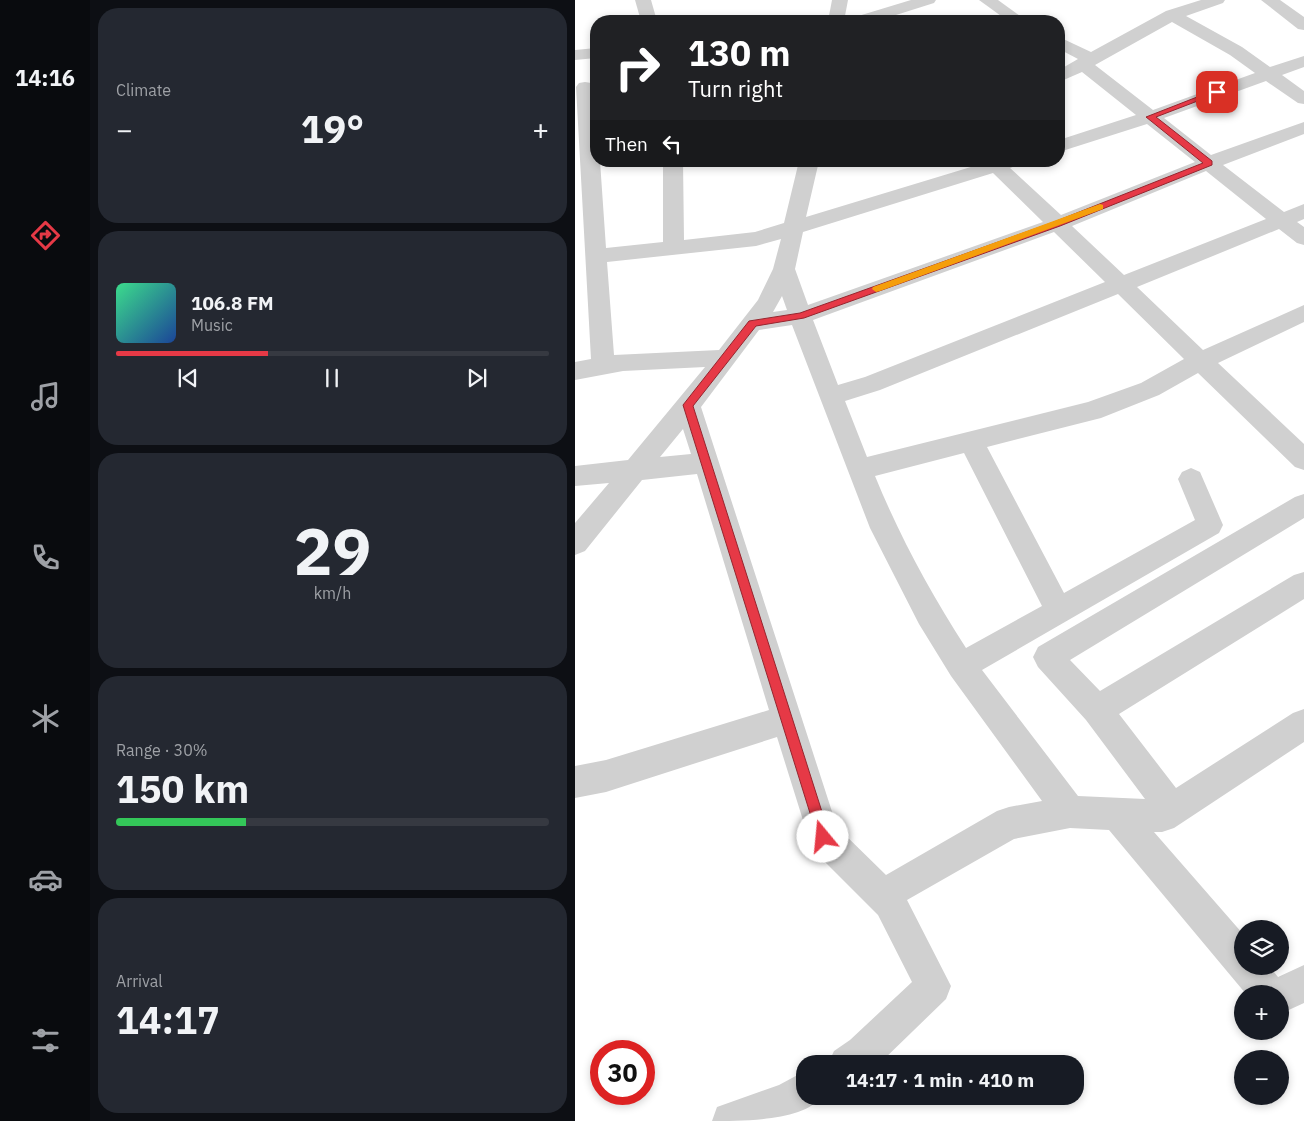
<!DOCTYPE html>
<html lang="en">
<head>
<meta charset="utf-8">
<style>
	:root { --surface:#171b24; --page:#242831; --text:#f1f3f6; --muted:#9ea1a6; --line:#363941; --accent:#e63946 }
	body { margin:0; font-family:"IBM Plex Sans",sans-serif; background:var(--page); color:var(--text); height:100vh; display:flex; flex-direction:column; font-size:19px; white-space:nowrap }
	* { box-sizing:border-box; margin:0 }
	p { font-size:16px; color:var(--muted) }
	.icon { flex:none; width:28px; height:28px; fill:none; stroke:currentColor; stroke-width:2; stroke-linecap:round; stroke-linejoin:round }
	.map { position:relative; flex:1; overflow:hidden }
	.drawer { display:flex; flex-direction:column; gap:8px; padding:8px; background:#0d0f14; width:485px }
	.drawer>* { flex:none }
	.hud { position:absolute; left:15px; top:15px; width:475px; height:152px; border-radius:20px; box-shadow:0 2px 8px #0003; background:#202124; color:#fff; overflow:hidden }
	.controls { position:absolute; left:659px; top:920px; display:grid; gap:10px }
	.controls a { display:grid; place-items:center; width:55px; height:55px; border-radius:50%; background:var(--surface); box-shadow:0 2px 8px #0003; font-size:25px }
	.speed { position:absolute; left:15px; top:1040px; display:flex; gap:10px; font-size:25px; font-weight:700; text-align:center }
	.speed>* { display:grid; place-content:center; width:65px; height:65px; border-radius:50%; background:var(--surface); box-shadow:0 2px 8px #0003; line-height:1 }
	.speed .limit { border:8px solid #d22; background:#fff; color:#111 }
	.pin { position:absolute; display:grid; place-items:center; width:42px; height:42px; color:#fff; margin:-21px; border-radius:10px; box-shadow:0 2px 8px #0006 }
	.me { position:absolute; width:55px; margin:-28px; rotate:343deg; stroke-linejoin:round; filter:drop-shadow(0 0 4px #0008) }
	.turn { display:flex; align-items:center; gap:18px; height:105px; padding:0 15px; font-size:22px }
	.turn .icon { width:65px; height:65px; stroke-width:2.5 }
	.turn b { display:block; font-size:35px; line-height:42px }
	.then { display:flex; align-items:center; height:48px; padding:0 15px; background:#0003; gap:10px; font-size:19px }
	.big { font-size:38px; font-weight:700; line-height:1.1 }
	.drawer .tile { flex:1; display:flex; flex-direction:column; justify-content:center; gap:8px; min-width:0; padding:0 18px; border-radius:20px; background:var(--page) }
	.drawer .dial { align-items:center; gap:0 }
	.dial b { font-size:65px; line-height:1 }
	.song { display:flex; align-items:center; gap:15px }
	.cover { width:60px; height:60px; border-radius:8px; background:linear-gradient(135deg,hsl(150 70% 55%),hsl(220 70% 35%)) }
	.played { height:5px; border-radius:2px; background:linear-gradient(90deg,var(--accent) 35%,var(--line) 35%) }
	.keys { display:flex; justify-content:space-around; direction:ltr }
	.heat { display:flex; justify-content:space-between; align-items:center; font-size:28px; direction:ltr }
	.charge { height:8px; border-radius:4px; background:linear-gradient(90deg,#34c759 30%,var(--line) 0) }
	.trip { position:absolute; left:221px; top:1055px; width:288px; height:50px; border-radius:20px; background:var(--surface); box-shadow:0 2px 8px #0003; font-weight:700; line-height:50px; text-align:center }
	main { display:flex; flex:1; min-height:0 }
	.tab-bar { display:flex; flex-direction:column; width:90px; justify-content:space-around; align-items:center; background:#090b0e; color:var(--muted) }
	.tab-bar .icon { width:35px; height:35px }
	.tab-bar .active { color:var(--accent) }
	.tab-bar b { font-size:22px; color:var(--text) }
	.map>svg:first-child { display:block }
	.lines { fill:none; stroke-linecap:round; stroke-linejoin:round }
	.minor { fill:#d0d0d0; fill-rule:evenodd }
	.route { fill:#e63946; stroke:#96252e }
	.slow { fill:#f59e0b }
</style>
</head>
<body>
<main>
<nav class="tab-bar">
<b>14:16</b>
<svg class="icon active" aria-label="directions" viewBox="0 0 24 24"><path d="M12 3l9 9-9 9-9-9zM9 14v-3h6M13 9l2 2-2 2"/></svg>
<svg class="icon" aria-label="music" viewBox="0 0 24 24"><path d="M9 18V5l10-2v13"/><circle cx="6" cy="18" r="3"/><circle cx="16" cy="16" r="3"/></svg>
<svg class="icon" aria-label="phone" viewBox="0 0 24 24"><path d="M5 4h4l2 5-3 2q2 4 5 5l2-3 5 2v4C11 20 4 13 5 4z"/></svg>
<svg class="icon" aria-label="climate" viewBox="0 0 24 24"><path d="M12 3v18M4 7l16 10M4 17L20 7"/></svg>
<svg class="icon" aria-label="car" viewBox="0 0 24 24"><path d="M5 17H2v-5l4-1 3-4h7l3 4 3 1v5h-3M9 17h6M6 11h13"/><circle cx="7" cy="17" r="2"/><circle cx="17" cy="17" r="2"/></svg>
<svg class="icon" aria-label="filters" viewBox="0 0 24 24"><path d="M4 7h16M4 17h16"/><circle cx="9" cy="7" r="2"/><circle cx="15" cy="17" r="2"/></svg>
</nav>
<section class="drawer">
<div class="tile"><p>Climate</p>
<div class="heat"><a>−</a><b class="big">19°</b><a>+</a></div>
</div>
<div class="tile">
<div class="song"><i class="cover"></i><div><b>106.8 FM</b><p>Music</p></div></div>
<div class="played"></div>
<div class="keys"><svg class="icon" aria-label="previous" viewBox="0 0 24 24"><path d="M18 5L8 12l10 7zM5 5v14"/></svg><svg class="icon" aria-label="pause" viewBox="0 0 24 24"><path d="M8 5v14M16 5v14"/></svg><svg class="icon" aria-label="next" viewBox="0 0 24 24"><path d="M6 5l10 7-10 7zM19 5v14"/></svg></div>
</div>
<div class="tile dial"><b>29</b><p>km/h</p></div>
<div class="tile"><p>Range · 30%</p><b class="big">150 km</b><div class="charge"></div></div>
<div class="tile"><p>Arrival</p><b class="big">14:17</b></div>
</section>
<div class="map">
<svg width="729" height="1121" viewBox="0 0 729 1121">
	<rect width="100%" height="100%" fill="#fff"/>
	<g class="lines">
		<g class="minor">
			<polygon points="60,0 76,0 82,21 66,21"/>
			<polygon points="257,0 273,0 269,21 253,21"/>
			<polygon points="336,0 361,0 359,3 302,21 278,21 280,17"/>
			<polygon points="404,0 423,0 452,21 433,21"/>
			<path d="M 626,0 L 650,0 L 648,3 L 611,16 L 667,47 L 695,67 L 729,56 L 729,67 L 707,75 L 729,91 L 729,104 L 723,103 L 691,81 L 589,118 L 636,155 L 729,122 L 729,134 L 648,165 L 709,212 L 729,204 L 729,219 L 722,222 L 729,227 L 729,245 L 722,243 L 704,229 L 562,287 L 628,350 L 729,305 L 729,322 L 643,363 L 729,444 L 729,470 L 720,467 L 623,373 L 584,395 L 526,418 L 412,447 L 489,593 L 620,520 L 603,479 L 607,472 L 616,468 L 625,472 L 648,525 L 644,533 L 407,670 L 503,796 L 570,799 L 511,720 L 463,667 L 458,657 L 463,647 L 720,497 L 729,494 L 729,518 L 495,660 L 525,691 L 719,575 L 729,572 L 729,599 L 544,714 L 601,788 L 718,713 L 729,709 L 729,742 L 599,828 L 587,832 L 579,832 L 668,934 L 668,966 L 694,966 L 703,977 L 729,965 L 729,1003 L 705,1014 L 705,994 L 671,994 L 534,830 L 495,828 L 439,839 L 332,900 L 376,986 L 371,999 L 304,1064 L 253,1064 L 259,1051 L 275,1040 L 337,982 L 303,915 L 237,849 L 202,737 L 31,792 L 0,798 L 0,766 L 31,760 L 194,710 L 122,474 L 67,480 L 10,551 L 0,555 L 0,523 L 34,483 L 0,486 L 0,466 L 53,460 L 130,367 L 48,371 L 0,380 L 0,362 L 16,359 L 1,87 L 4,83 L 10,82 L 16,83 L 19,87 L 21,161 L 25,161 L 31,248 L 88,242 L 88,161 L 108,161 L 109,240 L 180,232 L 209,223 L 224,161 L 244,161 L 231,217 L 409,163 L 407,161 L 446,161 L 443,165 L 435,168 L 486,215 L 620,162 L 572,124 L 484,152 L 484,140 L 561,115 L 507,72 L 484,82 L 484,70 L 503,59 L 484,49 L 484,37 L 516,52 L 591,11 ZM 597,22 L 655,55 L 680,73 L 578,110 L 520,65 ZM 631,171 L 691,219 L 549,275 L 497,226 ZM 418,173 L 468,222 L 233,305 L 220,269 L 228,232 ZM 479,232 L 530,282 L 290,377 L 263,385 L 238,320 ZM 206,239 L 198,269 L 183,300 L 144,350 L 39,355 L 32,262 L 181,246 ZM 543,294 L 609,359 L 566,383 L 513,402 L 292,457 L 270,401 L 305,390 ZM 207,296 L 212,310 L 198,312 ZM 217,325 L 295,528 L 344,624 L 376,676 L 467,801 L 434,807 L 422,811 L 311,875 L 262,827 L 126,407 L 184,330 ZM 108,429 L 116,454 L 85,457 ZM 389,453 L 467,606 L 391,648 C 355,592 325,537 300,476 Z"/>
			<polygon points="686,0 705,0 729,17 729,30 723,29"/>
			<polygon points="21,48 21,58 0,60 0,50"/>
			<path d="M 230,1071 L 230,1096 L 246,1096 C 232,1121 167,1121 137,1121 L 142,1107 L 204,1085 Z"/>
		</g>
	</g>
	<polygon class="route" points="640,90 646,92 581,117 637,161 637,165 485,226 229,318 181,326 118,406 255,837 253,842 248,844 244,842 108,405 174,321 225,313 479,222 628,163 571,117"/>
	<polygon class="slow" points="525,204 528,205 528,209 305,291 301,292 297,289 298,287"/>
</svg>
<div class="controls">
<a><svg class="icon" aria-label="layers" viewBox="0 0 24 24"><path d="M12 4l9 5-9 5-9-5zM3 14l9 5 9-5"/></svg></a>
<a>+</a>
<a>−</a>
</div>
<div class="speed"><div class="limit">30</div></div>
<div class="pin" style="left:642px;top:92px;background:#d93025"><svg class="icon" aria-label="arrive" viewBox="0 0 24 24"><path d="M6 21V4h12l-3 4 3 4H6"/></svg></div>
<svg class="me" style="left:248px;top:837px" viewBox="-20 -20 40 40"><circle r="19" fill="#fff"/><path d="M0-13L10 11 0 6-10 11z" fill="#e63946"/></svg>
<div class="trip">14:17 · 1 min · 410 m</div>
<div class="hud">
<div class="turn"><svg class="icon" aria-label="right" viewBox="0 0 24 24"><path d="M7 20v-9h11M14 6l5 5-5 5"/></svg><div><b>130 m</b>Turn right</div></div>
<div class="then">Then<svg class="icon" aria-label="left" viewBox="0 0 24 24"><path d="M17 20v-9H6M10 6l-5 5 5 5"/></svg></div>
</div>
</div>
</main>
</body>
</html>
